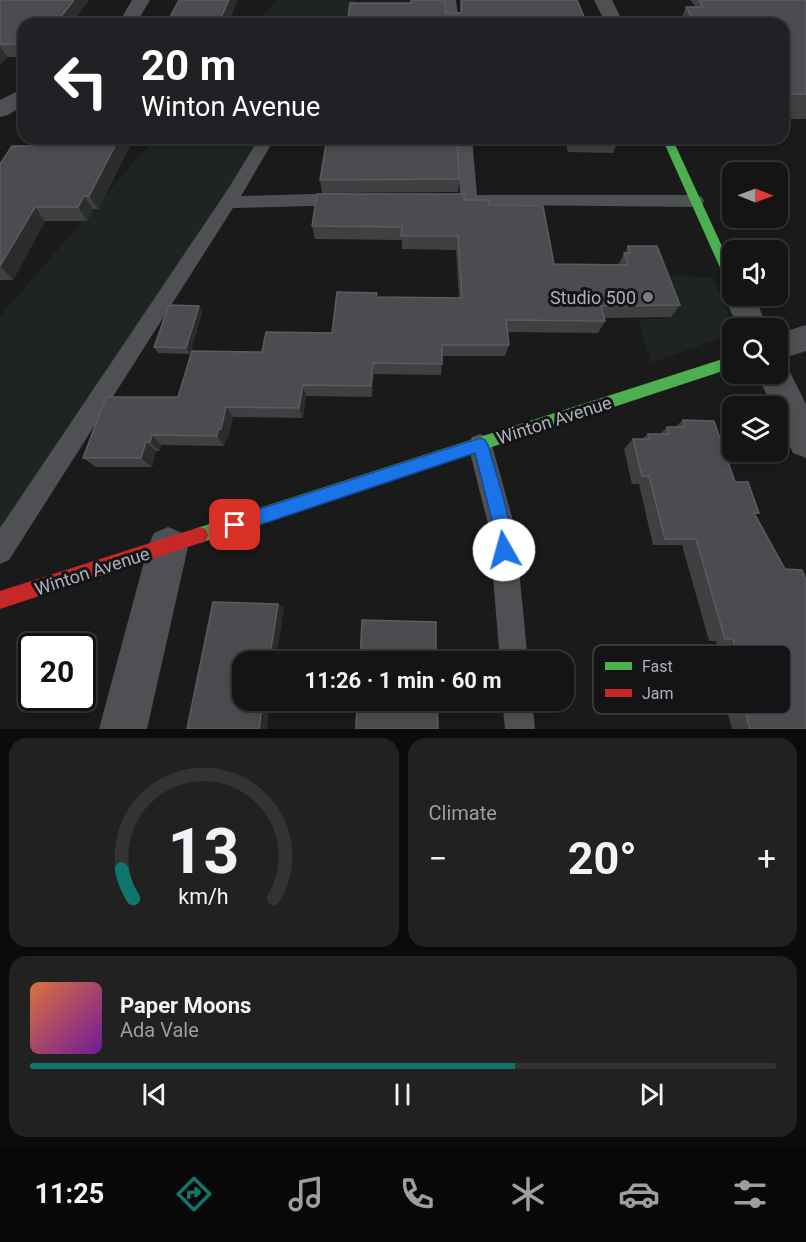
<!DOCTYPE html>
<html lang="en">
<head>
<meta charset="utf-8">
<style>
	:root { --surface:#141414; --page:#212122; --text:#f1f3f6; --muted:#9d9ea0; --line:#333334; --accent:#0f766e }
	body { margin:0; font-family:Roboto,sans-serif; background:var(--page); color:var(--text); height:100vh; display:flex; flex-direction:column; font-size:22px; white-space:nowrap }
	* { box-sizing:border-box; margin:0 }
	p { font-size:20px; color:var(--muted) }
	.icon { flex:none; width:33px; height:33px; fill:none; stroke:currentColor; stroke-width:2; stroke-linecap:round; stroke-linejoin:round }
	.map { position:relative; height:729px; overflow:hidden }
	.sheet { display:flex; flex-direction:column; gap:9px; padding:9px; background:#0b0b0b; flex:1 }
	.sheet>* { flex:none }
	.guide { position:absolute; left:18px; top:18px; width:771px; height:126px; border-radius:18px; box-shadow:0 3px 9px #0003,0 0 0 2px var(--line); background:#202124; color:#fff; overflow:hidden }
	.needle { width:39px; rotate:91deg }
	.controls { position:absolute; left:722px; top:162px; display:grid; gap:12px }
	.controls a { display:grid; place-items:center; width:66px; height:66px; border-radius:12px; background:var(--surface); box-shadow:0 3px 9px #0003,0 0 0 2px var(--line); font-size:30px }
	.speed { position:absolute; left:18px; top:633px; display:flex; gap:12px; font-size:30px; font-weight:700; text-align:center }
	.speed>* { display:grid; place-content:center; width:78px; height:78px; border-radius:50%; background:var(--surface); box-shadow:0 3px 9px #0003,0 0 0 2px var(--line); line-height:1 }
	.speed .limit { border:3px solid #111; border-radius:9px; background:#fff; color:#111 }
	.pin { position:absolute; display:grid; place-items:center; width:51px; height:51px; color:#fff; margin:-26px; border-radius:12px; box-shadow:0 3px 9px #0006 }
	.me { position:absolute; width:66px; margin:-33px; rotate:353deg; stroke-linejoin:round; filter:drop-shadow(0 0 4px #0008) }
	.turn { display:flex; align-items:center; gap:21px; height:126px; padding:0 24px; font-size:27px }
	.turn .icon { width:78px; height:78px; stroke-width:2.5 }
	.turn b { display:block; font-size:42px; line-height:51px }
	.big { font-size:45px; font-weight:700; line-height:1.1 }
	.sheet .card { flex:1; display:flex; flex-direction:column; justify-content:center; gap:9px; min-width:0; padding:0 21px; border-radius:18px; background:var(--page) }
	.sheet .dial { align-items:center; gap:0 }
	.dial svg { height:156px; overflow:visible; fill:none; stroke:var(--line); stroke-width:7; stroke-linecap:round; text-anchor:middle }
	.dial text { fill:var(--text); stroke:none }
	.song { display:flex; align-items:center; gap:18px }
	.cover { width:72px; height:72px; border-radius:9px; background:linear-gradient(135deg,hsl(20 70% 55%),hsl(280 70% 35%)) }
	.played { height:6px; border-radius:3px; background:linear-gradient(90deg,var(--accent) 65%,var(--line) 65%) }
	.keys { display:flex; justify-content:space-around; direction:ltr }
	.heat { display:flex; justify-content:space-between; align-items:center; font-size:33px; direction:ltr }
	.sheet .tiles { flex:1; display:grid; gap:9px; grid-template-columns:1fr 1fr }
	.card:last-child { grid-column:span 2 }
	.trip { position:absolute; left:232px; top:651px; width:342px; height:60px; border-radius:18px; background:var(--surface); box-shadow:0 3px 9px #0003,0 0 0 2px var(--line); font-weight:700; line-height:60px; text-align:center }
	.dock { display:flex; height:96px; justify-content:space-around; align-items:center; background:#080808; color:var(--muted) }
	.dock .icon { width:42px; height:42px }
	.dock .on { color:var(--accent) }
	.dock b { font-size:27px; color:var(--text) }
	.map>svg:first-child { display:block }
	.green { fill:#1e2420 }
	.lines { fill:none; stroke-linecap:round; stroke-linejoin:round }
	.lane { fill:#4f5053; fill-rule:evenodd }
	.street { fill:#4f5053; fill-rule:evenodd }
	.fast { fill:#4caf50; fill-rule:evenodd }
	.jam { fill:#c62828; fill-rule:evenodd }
	.wall { fill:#404043 }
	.shaded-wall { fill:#2c2c2d }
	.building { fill:#4c4c50; stroke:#5b5c60; stroke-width:1.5 }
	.route { fill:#1a73e8; stroke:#114b97; stroke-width:1.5 }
	.poi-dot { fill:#7a7c82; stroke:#141416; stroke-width:2 }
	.labels { text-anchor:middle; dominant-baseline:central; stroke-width:6; stroke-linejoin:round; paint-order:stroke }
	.poi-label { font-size:18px; fill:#adb0ba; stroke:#141416; text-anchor:end }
	.street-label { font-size:18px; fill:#adb0ba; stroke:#141416 }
	.key { fill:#141416; stroke:#424347; stroke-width:1.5 }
	.key-label { font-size:16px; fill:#adb0ba }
</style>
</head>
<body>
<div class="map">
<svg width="806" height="729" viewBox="0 0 806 729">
	<rect width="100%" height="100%" fill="#1a1a1a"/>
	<g class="green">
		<polygon points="276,0 356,0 340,24 255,24"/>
		<polygon points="155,138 267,138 0,552 0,316"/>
		<path d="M 659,276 L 712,277 C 719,293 734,317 731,334 L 651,363 L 638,319 L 666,319 L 672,312 Z"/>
	</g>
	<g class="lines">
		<g class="lane">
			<polygon points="444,0 456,0 459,24 447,24"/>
			<polygon points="259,138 275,138 241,196 345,193 351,195 353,199 351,203 345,205 233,208 9,560 0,564 0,528 230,186"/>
			<polygon points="456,138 472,138 477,195 696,195 702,197 704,201 702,205 696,207 430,204 428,200 430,196 460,194"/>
			<polygon points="480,434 488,437 492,445 515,528 528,662 500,662 489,528 468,445 472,437"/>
			<polygon points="502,700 532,700 535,729 505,729"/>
		</g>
		<g class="street">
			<polygon points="132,0 150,0 136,24 118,24"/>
			<polygon points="594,0 612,0 624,24 606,24"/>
			<polygon points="24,88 24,105 8,115 0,117 0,100"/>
			<polygon points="732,287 732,296 754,296 768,328 738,328 724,296 728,288"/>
			<polygon points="806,325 806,351 777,360 777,334"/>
			<polygon points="777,361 786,364 806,404 806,458 793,453 777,417 777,406 772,406 757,374 777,374"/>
			<polygon points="168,527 182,533 188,547 147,729 99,729 148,547 154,533"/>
		</g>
		<g class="fast">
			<polygon points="662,138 672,138 732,268 732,286 726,281"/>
			<polygon points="732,356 732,368 200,543 194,541 192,535 194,529 200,527"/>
		</g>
		<polygon class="jam" points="200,527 206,529 208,535 206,541 200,543 0,609 0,591"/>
	</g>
	<g class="wall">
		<polygon points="0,0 89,0 71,24 24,24 24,57 7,57 0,65"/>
		<polygon points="460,0 577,0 587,24 446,13 460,13"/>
		<polygon points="690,0 806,0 806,119 783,119 783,24 679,24 686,7 694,7 695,6"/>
		<polygon points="38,138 151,138 150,141 132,142 98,209 93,209 87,221 45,221 13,280 0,280 0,164 33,146"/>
		<polygon points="564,138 618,138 619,139 613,153 568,152"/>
		<polygon points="459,179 458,192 322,193 320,180"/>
		<polygon points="464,200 489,205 554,264 618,265 628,246 680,305 671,317 604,318 605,321 598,333 507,332 509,345 505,356 442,356 441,375 374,374 372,397 306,396 303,418 233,417 228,438 226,439 224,446 161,445 160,451 156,451 152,467 96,467 83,458 178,397 262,352 332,333 377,297 459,298 456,250 402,249 402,240 315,239 312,226"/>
		<polygon points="199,306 202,312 190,354 158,353 154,347"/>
		<polygon points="683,420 735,482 759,513 755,515 806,729 732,729 721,690 729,687 716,641 709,641 682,545 653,545 639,484 632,484 624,449 633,439 642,439 648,434 660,434 667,427 675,427"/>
	</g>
	<g class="shaded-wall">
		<polygon points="74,0 89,0 71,24 55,24"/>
		<polygon points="229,0 238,0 228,24 218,24"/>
		<polygon points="0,46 7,57 0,65"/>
		<polygon points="119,138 130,138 132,142 98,209 89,196"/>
		<polygon points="84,196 93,209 87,221 78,207"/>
		<polygon points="35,207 45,221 13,280 0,266"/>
		<polygon points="199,306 202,312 190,354 186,348"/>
		<polygon points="373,363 374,374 372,397 371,386"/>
		<polygon points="303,385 306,396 303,418 299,408"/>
		<polygon points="226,407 233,417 228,438 226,439 224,446 217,436"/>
		<polygon points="152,435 161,445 160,451 150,442"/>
		<polygon points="146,442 156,451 152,467 141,458"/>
		<polygon points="278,604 284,607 276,662 269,662"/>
		<polygon points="263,700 270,700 267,729 259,729"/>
	</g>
	<g class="building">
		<polygon points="0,0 74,0 55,24 24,24 24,44 0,44"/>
		<polygon points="179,0 229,0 218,24 160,24 161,21 168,21"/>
		<polygon points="411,0 444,0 446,13 460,13 462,11 461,0 577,0 587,24 347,24 350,3 411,3"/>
		<polygon points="699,0 806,0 806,94 783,94 783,24 696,24 686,7 703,7"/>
		<polygon points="38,138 119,138 89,196 84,196 78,207 35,207 0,266 0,164 12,146 33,146"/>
		<polygon points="327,138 457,138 459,179 320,180"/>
		<polygon points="572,138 618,138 619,139 572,139"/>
		<polygon points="317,194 464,194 464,200 488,200 489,205 543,206 554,264 628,265 624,253 630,253 628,246 657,246 680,305 601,306 605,321 506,320 509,345 442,345 442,364 373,363 371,386 303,385 299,408 226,407 221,429 218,430 217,436 152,435 150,442 146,442 141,458 83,458 106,397 178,397 192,351 262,352 266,332 332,333 337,292 377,293 376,297 462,298 458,236 401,236 402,227 312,226"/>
		<polygon points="169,305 199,306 186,348 154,347"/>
		<polygon points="683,420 714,421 735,482 748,482 759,513 754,513 785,569 802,570 806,580 806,729 750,729 739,690 747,688 733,639 725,639 696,539 665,539 649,476 642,476 633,439 650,439 648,434 669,434 667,427 685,427"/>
		<polygon points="213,602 278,604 269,662 243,662 243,700 263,700 259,729 187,729"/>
		<polygon points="362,620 436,622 436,662 360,662"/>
		<polygon points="357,700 437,700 438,729 356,729"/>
	</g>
	<path class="route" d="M 480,438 L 485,440 L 488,445 C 494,468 518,536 510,556 L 504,558 L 498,556 L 494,528 L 475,453 L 235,533 L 229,530 L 227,525 L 229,519 L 235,517 Z"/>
	<circle class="poi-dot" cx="648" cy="297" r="6"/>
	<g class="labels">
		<g class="poi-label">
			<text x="636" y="297">Studio 500</text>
		</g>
		<g class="street-label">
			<text transform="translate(554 420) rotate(-18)">Winton Avenue</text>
			<text transform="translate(92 571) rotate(-18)">Winton Avenue</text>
		</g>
	</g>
	<rect x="593" y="645" width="198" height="69" rx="9" class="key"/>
	<rect x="605" y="662" width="27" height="8" fill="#4caf50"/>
	<rect x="605" y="689" width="27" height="8" fill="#c62828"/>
	<g class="key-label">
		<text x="642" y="672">Fast</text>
		<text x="642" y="699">Jam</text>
	</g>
</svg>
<div class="controls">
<a><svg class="needle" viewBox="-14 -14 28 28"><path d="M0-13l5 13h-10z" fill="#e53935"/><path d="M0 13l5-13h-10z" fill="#9d9ea0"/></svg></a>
<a><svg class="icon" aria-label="sound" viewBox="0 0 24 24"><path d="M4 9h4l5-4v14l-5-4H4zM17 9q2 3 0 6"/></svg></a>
<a><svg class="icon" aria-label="search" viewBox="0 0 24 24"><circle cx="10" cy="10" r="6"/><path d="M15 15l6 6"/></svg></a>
<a><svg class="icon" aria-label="layers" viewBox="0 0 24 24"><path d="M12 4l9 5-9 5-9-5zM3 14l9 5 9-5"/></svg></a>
</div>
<div class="speed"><div class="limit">20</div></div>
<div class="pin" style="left:235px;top:525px;background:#d93025"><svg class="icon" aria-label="arrive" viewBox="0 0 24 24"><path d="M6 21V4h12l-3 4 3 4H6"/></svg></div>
<svg class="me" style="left:504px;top:550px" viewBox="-20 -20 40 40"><circle r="19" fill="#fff"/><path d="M0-13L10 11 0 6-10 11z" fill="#1a73e8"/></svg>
<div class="trip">11:26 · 1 min · 60 m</div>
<div class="guide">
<div class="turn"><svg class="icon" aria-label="left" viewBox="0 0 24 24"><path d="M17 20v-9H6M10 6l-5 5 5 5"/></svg><div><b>20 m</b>Winton Avenue</div></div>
</div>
</div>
<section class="sheet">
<div class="tiles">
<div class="card dial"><svg viewBox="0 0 100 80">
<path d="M14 69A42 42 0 1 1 86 69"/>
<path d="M14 69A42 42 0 0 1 8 54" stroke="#0f766e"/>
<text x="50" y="56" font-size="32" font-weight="700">13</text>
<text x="50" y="72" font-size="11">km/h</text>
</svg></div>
<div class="card"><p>Climate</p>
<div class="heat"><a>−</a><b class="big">20°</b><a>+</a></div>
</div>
<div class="card">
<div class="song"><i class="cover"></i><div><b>Paper Moons</b><p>Ada Vale</p></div></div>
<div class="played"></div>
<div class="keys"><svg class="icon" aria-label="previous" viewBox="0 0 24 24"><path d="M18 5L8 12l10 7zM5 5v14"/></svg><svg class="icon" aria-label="pause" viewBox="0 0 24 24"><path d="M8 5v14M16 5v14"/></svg><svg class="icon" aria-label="next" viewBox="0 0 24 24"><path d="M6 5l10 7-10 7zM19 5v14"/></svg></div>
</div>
</div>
</section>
<nav class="dock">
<b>11:25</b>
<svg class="icon on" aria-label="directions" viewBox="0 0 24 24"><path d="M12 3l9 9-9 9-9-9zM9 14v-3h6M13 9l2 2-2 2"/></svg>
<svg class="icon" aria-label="music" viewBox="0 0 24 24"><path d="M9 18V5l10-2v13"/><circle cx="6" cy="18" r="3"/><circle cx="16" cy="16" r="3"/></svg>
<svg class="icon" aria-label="phone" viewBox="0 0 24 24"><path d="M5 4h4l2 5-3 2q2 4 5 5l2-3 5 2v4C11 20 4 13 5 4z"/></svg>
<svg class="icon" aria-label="climate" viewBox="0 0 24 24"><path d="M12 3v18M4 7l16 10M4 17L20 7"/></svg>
<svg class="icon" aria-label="car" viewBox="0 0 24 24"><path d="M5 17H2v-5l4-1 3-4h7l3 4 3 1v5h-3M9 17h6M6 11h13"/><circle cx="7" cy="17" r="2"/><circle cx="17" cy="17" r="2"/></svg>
<svg class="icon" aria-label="filters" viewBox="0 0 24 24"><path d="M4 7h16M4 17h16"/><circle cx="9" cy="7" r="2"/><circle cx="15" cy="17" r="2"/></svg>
</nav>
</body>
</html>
